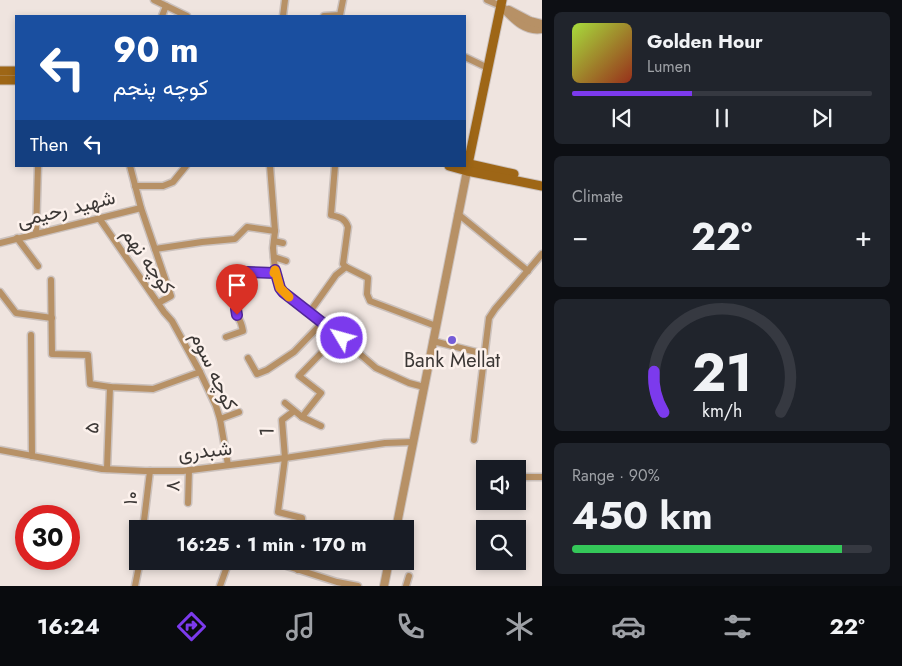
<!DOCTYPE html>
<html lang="en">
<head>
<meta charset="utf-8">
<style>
	:root { --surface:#171b24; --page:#20242c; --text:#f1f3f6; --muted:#9ea1a6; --line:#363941; --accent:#7c3aed }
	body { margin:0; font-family:Jost,Vazirmatn,sans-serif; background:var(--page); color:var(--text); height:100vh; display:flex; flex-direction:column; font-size:19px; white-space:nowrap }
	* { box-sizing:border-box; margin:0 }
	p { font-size:16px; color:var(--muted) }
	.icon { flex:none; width:28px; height:28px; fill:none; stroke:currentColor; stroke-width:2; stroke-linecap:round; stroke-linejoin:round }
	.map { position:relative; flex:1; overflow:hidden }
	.side { display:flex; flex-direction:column; gap:12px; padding:12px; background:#0d0f14; width:360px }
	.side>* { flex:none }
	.hud { position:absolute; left:15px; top:15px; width:451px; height:152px; border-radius:0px; box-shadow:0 2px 8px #0003; background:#1a4fa0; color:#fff; overflow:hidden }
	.controls { position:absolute; left:476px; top:460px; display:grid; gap:10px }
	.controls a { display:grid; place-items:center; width:50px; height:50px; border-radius:0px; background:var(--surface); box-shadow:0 2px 8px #0003; font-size:25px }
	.speed { position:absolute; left:15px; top:505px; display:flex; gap:10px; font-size:25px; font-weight:700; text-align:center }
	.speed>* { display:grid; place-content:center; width:65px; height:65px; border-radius:50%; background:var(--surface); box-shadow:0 2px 8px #0003; line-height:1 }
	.speed .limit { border:8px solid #d22; background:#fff; color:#111 }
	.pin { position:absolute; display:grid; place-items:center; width:42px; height:42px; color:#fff; margin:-51px -21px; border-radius:50% 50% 50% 0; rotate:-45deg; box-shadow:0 0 5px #0007 }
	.pin .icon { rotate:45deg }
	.me { position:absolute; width:55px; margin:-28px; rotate:307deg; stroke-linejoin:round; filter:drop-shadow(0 0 4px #0008) }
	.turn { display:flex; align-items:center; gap:18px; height:105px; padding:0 15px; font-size:22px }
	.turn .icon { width:65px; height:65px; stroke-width:2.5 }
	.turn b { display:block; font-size:35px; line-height:42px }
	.then { display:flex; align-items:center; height:48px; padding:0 15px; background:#0003; gap:10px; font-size:19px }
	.big { font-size:38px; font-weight:700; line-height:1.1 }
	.side .widget { flex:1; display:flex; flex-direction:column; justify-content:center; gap:8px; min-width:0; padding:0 18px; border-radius:8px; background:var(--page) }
	.side .dial { align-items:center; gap:0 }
	.dial svg { height:130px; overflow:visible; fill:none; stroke:var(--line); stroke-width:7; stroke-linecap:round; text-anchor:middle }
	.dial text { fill:var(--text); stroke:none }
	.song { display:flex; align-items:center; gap:15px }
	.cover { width:60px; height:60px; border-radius:8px; background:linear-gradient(135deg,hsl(80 70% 55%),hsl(10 70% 35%)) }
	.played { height:5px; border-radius:2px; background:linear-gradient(90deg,var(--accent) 40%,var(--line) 40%) }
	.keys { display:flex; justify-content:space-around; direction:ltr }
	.heat { display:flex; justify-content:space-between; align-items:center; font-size:28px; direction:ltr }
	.charge { height:8px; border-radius:4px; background:linear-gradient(90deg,#34c759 90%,var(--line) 0) }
	.trip { position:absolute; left:129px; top:520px; width:285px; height:50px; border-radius:0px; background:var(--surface); box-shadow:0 2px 8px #0003; font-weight:700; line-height:50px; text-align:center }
	.tab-bar { display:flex; height:80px; justify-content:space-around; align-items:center; background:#090b0e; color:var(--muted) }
	.tab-bar .icon { width:35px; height:35px }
	.tab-bar .on { color:var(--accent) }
	.tab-bar b { font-size:22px; color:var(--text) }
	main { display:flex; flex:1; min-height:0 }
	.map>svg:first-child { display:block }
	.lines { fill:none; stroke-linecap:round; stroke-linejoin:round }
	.minor-casing { stroke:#cbc1bd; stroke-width:9 }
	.tertiary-casing { stroke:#cbc1bd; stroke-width:10 }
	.secondary-casing { stroke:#cbc1bd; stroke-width:11 }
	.minor { stroke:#b79166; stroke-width:6 }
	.tertiary { stroke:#b79166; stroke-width:8 }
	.secondary { stroke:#9e6616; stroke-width:9 }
	.route-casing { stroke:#51269a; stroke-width:12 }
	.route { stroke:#7c3aed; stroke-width:9 }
	.slow { stroke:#f59e0b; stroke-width:9 }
	.poi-dot { fill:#755cd7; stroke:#fcf1ec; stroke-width:2 }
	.labels { text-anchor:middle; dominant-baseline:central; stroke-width:5; stroke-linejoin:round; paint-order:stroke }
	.street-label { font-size:20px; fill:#3b3735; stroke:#fcf1ec }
	.poi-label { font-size:20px; fill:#3b3735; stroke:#fcf1ec }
</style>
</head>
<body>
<main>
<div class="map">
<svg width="542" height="586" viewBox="0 0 542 586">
	<rect width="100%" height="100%" fill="#efe4df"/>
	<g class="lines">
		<g class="minor-casing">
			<g id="minor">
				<polyline points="154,0 187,16"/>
				<polyline points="487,0 501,6"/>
				<polyline points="162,16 166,6"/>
				<polyline points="283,16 285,0"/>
				<polyline points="324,16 340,15 343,0"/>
				<polyline points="465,57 488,68"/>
				<polyline points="130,166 141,208 171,296 158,303"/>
				<path d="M 335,166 L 331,215 C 339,217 345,218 348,227 L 343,264 L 346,267 L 368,278 L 367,294 L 370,301 L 436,326"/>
				<polyline points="135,186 163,186 173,182 186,166"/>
				<polyline points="458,214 528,271"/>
				<polyline points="99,218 164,312 172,321 200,372 216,406 220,419 228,465"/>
				<polyline points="36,234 38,166"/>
				<polyline points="17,238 38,266"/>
				<polyline points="274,241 283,243"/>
				<polyline points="0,243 141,208"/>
				<polyline points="155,249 202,242 235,239 247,227 275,231"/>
				<polyline points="274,257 286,261"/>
				<polyline points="275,270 280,288 283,291 339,336 376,368 409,383 424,387"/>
				<polyline points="51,280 52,354 88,355 90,384 110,387 153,389 200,372"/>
				<polyline points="0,292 16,313 52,318"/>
				<polyline points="309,313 336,275 346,267"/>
				<polyline points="31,335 32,456"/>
				<path d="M 226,337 L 243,331 C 242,324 240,320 237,315 C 232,302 237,289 240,277 L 248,272 L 274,273 L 275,270 L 273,248 L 275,231 L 270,166"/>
				<polyline points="433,341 484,354"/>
				<polyline points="248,358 257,374 267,370 294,352 322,323"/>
				<polyline points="285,403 302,417 321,426"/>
				<polyline points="294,411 282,420 285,458 278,512 302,518 302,529"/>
				<polyline points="302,417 321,393 299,376 326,348 342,338"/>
				<polyline points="220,419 239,412"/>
				<polyline points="474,440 489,318 495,309 542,254"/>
				<polyline points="0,450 102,469 145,471 183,471 285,458 385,443 413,442"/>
				<polyline points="107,469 110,387"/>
				<polyline points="518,477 542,477"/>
				<polyline points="188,503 189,470"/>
				<polyline points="143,529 150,471"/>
				<polyline points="271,561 337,582 358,586"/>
				<polyline points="298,570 299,561"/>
				<polyline points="135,586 140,561"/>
				<polyline points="220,586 229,561"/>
				<polyline points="406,586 409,576"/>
			</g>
		</g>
		<g class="tertiary-casing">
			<g id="tertiary">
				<path d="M 501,6 C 513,18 524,32 542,29"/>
				<polyline points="509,10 530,21 542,24"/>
				<polyline points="396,529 468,166"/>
				<polyline points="384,586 389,561"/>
			</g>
		</g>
		<g class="secondary-casing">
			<g id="secondary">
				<polyline points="0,71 16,71"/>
				<polyline points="0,80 16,80"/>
				<polyline points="465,163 514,174"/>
				<polyline points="468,164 502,0"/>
				<polyline points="449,166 467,171 542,186"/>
			</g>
		</g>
		<use href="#minor" class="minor"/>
		<use href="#tertiary" class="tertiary"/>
		<use href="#secondary" class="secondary"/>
	</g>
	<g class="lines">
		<g class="route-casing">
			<path id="route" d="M 237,315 C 234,301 237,290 240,277 L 248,272 L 274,273 L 275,270 L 280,288 L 283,292 L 342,338"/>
		</g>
		<use href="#route" class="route"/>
		<polyline class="slow" points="274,273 275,270 280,288 289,297"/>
	</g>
	<circle class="poi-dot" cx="452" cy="340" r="5"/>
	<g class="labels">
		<g class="street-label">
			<text transform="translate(66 209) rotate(-14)">شهید رحیمی</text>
			<text transform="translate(148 261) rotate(55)">کوچه نهم</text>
			<text transform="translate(214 371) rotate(65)">کوچه سوم</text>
			<text transform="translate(92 428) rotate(-88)">۵</text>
			<text transform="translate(267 432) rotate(-89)">1</text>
			<text transform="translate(205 451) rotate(-6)">شبدری</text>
			<text transform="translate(173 486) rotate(-88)">۸</text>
			<text transform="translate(131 498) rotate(-83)">۱۰</text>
		</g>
		<g class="poi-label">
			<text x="452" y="360">Bank Mellat</text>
		</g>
	</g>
</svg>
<div class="controls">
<a><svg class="icon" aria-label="sound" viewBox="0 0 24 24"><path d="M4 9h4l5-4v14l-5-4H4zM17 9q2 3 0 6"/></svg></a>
<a><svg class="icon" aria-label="search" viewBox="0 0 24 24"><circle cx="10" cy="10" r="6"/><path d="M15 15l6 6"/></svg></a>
</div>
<div class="speed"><div class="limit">30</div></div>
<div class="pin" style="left:237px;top:315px;background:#d93025"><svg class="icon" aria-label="arrive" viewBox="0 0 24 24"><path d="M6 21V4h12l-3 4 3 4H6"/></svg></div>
<svg class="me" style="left:342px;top:338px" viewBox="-20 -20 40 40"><circle r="17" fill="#7c3aed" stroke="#fff" stroke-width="3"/><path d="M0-11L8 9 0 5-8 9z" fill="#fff"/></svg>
<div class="trip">16:25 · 1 min · 170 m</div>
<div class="hud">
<div class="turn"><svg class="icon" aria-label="left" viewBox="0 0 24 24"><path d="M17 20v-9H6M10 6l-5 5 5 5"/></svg><div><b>90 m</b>کوچه پنجم</div></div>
<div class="then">Then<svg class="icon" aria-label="left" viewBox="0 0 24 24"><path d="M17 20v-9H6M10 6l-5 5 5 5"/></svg></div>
</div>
</div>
<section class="side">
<div class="widget">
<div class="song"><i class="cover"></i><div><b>Golden Hour</b><p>Lumen</p></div></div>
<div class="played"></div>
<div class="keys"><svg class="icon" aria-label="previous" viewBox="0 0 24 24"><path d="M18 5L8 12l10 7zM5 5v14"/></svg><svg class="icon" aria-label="pause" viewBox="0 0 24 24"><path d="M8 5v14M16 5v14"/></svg><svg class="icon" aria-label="next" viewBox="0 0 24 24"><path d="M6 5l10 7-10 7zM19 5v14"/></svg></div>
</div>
<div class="widget"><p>Climate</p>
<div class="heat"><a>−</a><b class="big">22°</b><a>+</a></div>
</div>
<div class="widget dial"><svg viewBox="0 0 100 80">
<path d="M14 69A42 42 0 1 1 86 69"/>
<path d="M14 69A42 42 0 0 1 8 44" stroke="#7c3aed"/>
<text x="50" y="56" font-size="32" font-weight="700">21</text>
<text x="50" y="72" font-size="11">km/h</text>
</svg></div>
<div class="widget"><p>Range · 90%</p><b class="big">450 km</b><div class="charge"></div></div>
</section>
</main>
<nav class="tab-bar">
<b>16:24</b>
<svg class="icon on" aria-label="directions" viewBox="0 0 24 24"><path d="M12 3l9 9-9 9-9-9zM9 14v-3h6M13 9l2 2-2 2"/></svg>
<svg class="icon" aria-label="music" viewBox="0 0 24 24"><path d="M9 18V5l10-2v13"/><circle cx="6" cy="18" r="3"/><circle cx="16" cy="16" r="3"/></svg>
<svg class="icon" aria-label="phone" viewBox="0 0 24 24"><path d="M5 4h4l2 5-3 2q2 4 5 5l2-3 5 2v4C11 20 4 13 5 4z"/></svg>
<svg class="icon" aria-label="climate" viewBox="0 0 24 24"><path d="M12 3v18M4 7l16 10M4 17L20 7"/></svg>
<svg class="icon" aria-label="car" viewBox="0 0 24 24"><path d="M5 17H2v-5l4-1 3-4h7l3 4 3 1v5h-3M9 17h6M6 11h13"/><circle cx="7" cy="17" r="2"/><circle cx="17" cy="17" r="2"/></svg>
<svg class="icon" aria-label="filters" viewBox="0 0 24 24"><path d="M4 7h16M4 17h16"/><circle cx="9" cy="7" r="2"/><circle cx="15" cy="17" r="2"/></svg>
<b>22°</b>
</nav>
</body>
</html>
